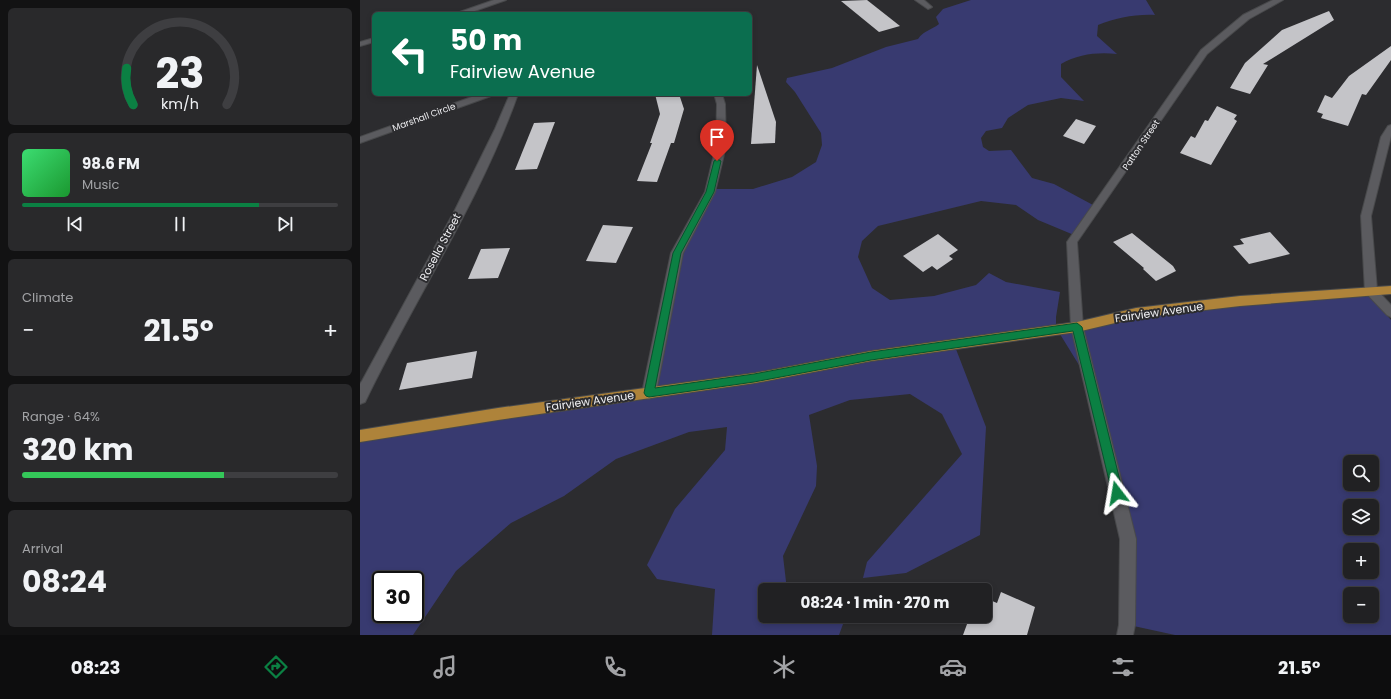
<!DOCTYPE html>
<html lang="en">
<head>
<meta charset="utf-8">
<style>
	:root { --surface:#212123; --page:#29292b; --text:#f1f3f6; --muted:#a2a3a6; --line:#3e3e41; --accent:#0b8043 }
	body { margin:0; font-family:Poppins,sans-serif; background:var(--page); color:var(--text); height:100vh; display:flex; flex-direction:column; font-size:15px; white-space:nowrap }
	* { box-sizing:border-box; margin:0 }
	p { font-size:13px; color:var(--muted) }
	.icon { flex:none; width:22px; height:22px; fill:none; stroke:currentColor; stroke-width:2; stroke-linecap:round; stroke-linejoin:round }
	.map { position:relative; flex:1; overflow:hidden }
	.drawer { display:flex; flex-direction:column; gap:8px; padding:8px; background:#121213; width:360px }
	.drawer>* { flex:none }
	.hud { position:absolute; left:12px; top:12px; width:380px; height:84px; border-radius:6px; box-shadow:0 2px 6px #0003,0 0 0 1px var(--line); background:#0b6e4f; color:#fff; overflow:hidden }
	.fabs { position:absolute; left:983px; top:455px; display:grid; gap:8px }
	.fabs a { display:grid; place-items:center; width:36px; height:36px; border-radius:6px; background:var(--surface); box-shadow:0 2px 6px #0003,0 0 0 1px var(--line); font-size:20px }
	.speed { position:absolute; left:12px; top:571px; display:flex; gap:8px; font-size:20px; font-weight:700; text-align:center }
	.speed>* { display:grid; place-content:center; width:52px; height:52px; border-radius:50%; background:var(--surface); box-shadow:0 2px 6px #0003,0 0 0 1px var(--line); line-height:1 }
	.speed .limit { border:2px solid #111; border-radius:6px; background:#fff; color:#111 }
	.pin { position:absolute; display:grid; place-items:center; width:34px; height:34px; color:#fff; margin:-41px -17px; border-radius:50% 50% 50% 0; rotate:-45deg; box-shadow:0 0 4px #0007 }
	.pin .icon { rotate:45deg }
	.me { position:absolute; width:44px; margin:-22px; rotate:346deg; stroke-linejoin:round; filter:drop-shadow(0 0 3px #0008) }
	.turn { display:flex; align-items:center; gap:14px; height:84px; padding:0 12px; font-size:18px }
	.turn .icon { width:52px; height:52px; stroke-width:2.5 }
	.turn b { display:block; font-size:28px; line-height:34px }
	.big { font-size:30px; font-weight:700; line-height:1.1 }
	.drawer .card { flex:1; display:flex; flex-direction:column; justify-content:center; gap:6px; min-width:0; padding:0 14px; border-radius:6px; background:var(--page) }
	.drawer .dial { align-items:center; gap:0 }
	.dial svg { height:104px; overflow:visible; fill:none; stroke:var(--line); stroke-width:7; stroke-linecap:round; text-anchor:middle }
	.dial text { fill:var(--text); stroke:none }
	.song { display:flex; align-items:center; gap:12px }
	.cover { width:48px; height:48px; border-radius:6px; background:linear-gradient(135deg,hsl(140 70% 55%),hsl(130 70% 35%)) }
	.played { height:4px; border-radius:2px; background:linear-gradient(90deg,var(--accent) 75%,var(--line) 75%) }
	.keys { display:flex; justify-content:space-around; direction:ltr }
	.heat { display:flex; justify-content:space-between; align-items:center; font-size:22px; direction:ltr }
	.charge { height:6px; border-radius:3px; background:linear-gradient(90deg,#34c759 64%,var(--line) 0) }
	.trip { position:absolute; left:398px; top:583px; width:234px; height:40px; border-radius:6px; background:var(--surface); box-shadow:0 2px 6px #0003,0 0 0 1px var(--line); font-weight:700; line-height:40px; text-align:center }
	.dock { display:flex; height:64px; justify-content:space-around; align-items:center; background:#0d0d0e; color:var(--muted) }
	.dock .icon { width:28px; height:28px }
	.dock .current { color:var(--accent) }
	.dock b { font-size:18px; color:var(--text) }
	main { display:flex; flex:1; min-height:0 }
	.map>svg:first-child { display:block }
	.green { fill:#383a70; fill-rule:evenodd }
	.building { fill:#c4c4c8 }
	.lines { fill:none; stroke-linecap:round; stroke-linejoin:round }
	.minor-casing { stroke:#48494b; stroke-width:2 }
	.major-casing { stroke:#48494b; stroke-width:2 }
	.minor { fill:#5b5b5f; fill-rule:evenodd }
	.major { fill:#ae833a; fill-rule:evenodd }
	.route { fill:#0b8043; stroke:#07532c }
	.labels { text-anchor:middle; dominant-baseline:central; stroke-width:4; stroke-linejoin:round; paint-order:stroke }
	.far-street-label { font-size:9px; fill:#ededf0; stroke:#2c2c2f }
	.street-label { font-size:11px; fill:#ededf0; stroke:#2c2c2f }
</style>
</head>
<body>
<main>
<section class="drawer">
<div class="card dial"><svg viewBox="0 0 100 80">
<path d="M14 69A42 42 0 1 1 86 69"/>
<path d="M14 69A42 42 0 0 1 9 41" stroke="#0b8043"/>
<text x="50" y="56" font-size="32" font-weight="700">23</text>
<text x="50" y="72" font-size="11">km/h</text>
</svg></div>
<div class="card">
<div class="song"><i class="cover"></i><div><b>98.6 FM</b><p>Music</p></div></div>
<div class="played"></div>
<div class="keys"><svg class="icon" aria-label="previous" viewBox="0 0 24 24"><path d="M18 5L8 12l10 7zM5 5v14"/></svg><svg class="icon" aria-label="pause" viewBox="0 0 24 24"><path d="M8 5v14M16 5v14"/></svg><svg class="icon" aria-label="next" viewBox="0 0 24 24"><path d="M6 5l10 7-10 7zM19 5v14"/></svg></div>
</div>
<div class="card"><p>Climate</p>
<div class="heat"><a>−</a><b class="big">21.5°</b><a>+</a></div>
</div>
<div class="card"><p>Range · 64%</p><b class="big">320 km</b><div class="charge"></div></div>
<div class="card"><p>Arrival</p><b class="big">08:24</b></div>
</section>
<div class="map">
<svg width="1031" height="635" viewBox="0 0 1031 635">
	<rect width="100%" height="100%" fill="#2c2c2f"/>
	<path class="green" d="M 611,0 L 786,0 L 795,15 C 776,14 755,18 738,25 L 737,36 L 757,54 C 738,52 718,54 701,64 L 701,77 L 724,101 L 701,98 L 668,105 L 648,118 L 642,128 L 626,131 L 621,138 L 623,147 L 629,151 L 651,150 L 672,178 L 694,184 L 733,205 L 714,235 L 678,220 L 656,205 L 621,201 L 518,226 L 502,241 L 498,257 L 512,288 L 530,300 L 574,296 L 616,285 L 629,273 L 646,282 L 700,292 L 696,317 L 696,324 L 704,324 L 873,300 L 1008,293 L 1031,320 L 1031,635 L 815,635 L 769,625 L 756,473 L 719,365 L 695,326 L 594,344 L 626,427 L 620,535 L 546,573 L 503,578 L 507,562 L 602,454 L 582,414 L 550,394 L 490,400 L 449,415 L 457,466 L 456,486 L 423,556 L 427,590 L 405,590 L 405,616 L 486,616 L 479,635 L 352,635 L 355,589 L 297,579 L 287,565 L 315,509 L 365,450 L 367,427 L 329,432 L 256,459 L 204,496 L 151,523 L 96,571 L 53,635 L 0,635 L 0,436 L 282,393 L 288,385 L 314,252 L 353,189 L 393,189 L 432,177 L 456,162 L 462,145 L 461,133 L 435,92 L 426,82 L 427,78 L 472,68 L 526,47 L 558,39 C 564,30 572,30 579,24 L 576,17 L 583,9 ZM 990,462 L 1012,462 L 1012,484 L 990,484 ZM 990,506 L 1012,506 L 1012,528 L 990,528 ZM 990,550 L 1012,550 L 1012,572 L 990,572 ZM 21,580 L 55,580 L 55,614 L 21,614 ZM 990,594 L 1012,594 L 1012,616 L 990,616 Z"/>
	<g class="building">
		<polygon points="507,0 540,26 519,32 481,1"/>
		<polygon points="969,11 974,20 903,64 908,65 890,94 870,88 885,63 922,30"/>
		<polygon points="1031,46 1031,60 1006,95 1002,94 988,126 961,118 963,114 957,112 965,95 972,98 989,76"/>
		<polygon points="397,65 416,122 415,143 391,144"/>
		<polygon points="295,94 319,94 324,109 314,143 311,143 297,182 277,181 292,143 290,143 300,114"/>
		<polygon points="857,106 877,115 874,119 877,121 851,165 820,153 831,136 835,138 845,120 848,121"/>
		<polygon points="716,119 736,126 724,144 703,136"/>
		<polygon points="195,122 177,169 155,170 174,123"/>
		<polygon points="243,225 273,227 256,263 226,261"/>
		<polygon points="910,232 930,254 889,264 873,246 884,244 880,239"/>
		<polygon points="772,233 813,266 816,271 796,281 783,269 784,268 753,242"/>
		<polygon points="578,234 598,250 589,256 593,259 577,270 572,266 563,272 543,256"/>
		<polygon points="150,248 138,278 108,279 121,249"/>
		<polygon points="117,351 112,378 39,390 47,363"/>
		<polygon points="641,592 675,607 667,635 603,635 610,616 625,616 625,598 637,603"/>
	</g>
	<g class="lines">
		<g class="minor-casing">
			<g id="minor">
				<polygon points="134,0 146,0 106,14 94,14"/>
				<polygon points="555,0 564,0 572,7 568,9"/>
				<polygon points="913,0 923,0 889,19 847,54 717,242 723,327 776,539 775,625 773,635 757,635 759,625 760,539 711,327 707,242 841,50 883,15"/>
				<polygon points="14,38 14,42 0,46 0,42"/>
				<polygon points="120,94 132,94 131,96 0,143 0,137"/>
				<path d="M 150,94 L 158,94 C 120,201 54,300 5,402 L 0,404 L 0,384 L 2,381 L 95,210 L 135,129 Z"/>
				<polygon points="354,94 362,94 365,104 366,146 355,192 323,253 296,393 294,397 289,399 284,397 282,393 311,253 345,192 356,146 357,104"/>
				<polygon points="1031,125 1031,136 1011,216 1017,290 1031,305 1031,317 1027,315 1005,292 1001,216 1021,137 1028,126"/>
			</g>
		</g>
		<g class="major-casing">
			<polygon id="major" points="1031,286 1031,294 880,306 776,318 717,332 511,361 395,383 138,420 0,442 0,430 138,408 395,373 511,351 717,322 776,308 880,296"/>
		</g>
		<use href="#minor" class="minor"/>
		<use href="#major" class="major"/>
	</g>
	<polygon class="route" points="357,159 361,161 354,192 321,253 295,388 394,374 511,352 717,323 722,327 763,493 761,497 757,498 753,497 752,493 713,331 511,360 394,382 289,397 286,396 284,393 313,253 346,192 354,161"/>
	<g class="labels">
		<g class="far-street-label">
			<text transform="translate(64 117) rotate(-20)">Marshall Circle</text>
			<text transform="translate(781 145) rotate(-56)">Patton Street</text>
		</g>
		<g class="street-label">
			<text transform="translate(80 247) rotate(-62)">Rosella Street</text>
			<text transform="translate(799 312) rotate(-8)">Fairview Avenue</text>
			<text transform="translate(230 401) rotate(-8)">Fairview Avenue</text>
		</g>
	</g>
</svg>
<div class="fabs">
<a><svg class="icon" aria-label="search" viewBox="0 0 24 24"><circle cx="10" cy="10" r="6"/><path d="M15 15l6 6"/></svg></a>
<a><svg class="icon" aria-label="layers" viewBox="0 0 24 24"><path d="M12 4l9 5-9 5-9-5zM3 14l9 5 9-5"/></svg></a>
<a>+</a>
<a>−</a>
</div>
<div class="speed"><div class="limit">30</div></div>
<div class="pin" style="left:357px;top:161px;background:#d93025"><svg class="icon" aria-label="arrive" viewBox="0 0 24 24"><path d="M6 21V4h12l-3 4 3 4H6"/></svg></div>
<svg class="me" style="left:757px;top:493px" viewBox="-20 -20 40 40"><path d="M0-17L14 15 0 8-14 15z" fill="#0b8043" stroke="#fff" stroke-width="4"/></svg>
<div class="trip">08:24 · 1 min · 270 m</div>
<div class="hud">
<div class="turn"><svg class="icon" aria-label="left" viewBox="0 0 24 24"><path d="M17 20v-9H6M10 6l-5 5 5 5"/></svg><div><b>50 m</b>Fairview Avenue</div></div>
</div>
</div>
</main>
<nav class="dock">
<b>08:23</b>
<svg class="icon current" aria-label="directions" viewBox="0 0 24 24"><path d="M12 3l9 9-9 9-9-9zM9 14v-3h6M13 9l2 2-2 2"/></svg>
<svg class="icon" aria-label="music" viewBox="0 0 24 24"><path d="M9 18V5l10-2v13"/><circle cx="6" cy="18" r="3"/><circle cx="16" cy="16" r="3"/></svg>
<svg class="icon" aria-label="phone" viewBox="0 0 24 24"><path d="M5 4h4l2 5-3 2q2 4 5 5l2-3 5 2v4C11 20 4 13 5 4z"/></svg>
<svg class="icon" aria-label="climate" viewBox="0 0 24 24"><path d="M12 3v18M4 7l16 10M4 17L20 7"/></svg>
<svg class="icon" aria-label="car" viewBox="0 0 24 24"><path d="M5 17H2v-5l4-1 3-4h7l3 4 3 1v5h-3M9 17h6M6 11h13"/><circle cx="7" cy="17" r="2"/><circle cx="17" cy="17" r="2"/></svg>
<svg class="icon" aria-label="filters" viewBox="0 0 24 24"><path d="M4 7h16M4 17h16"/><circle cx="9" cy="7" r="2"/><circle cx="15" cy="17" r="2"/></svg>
<b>21.5°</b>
</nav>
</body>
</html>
